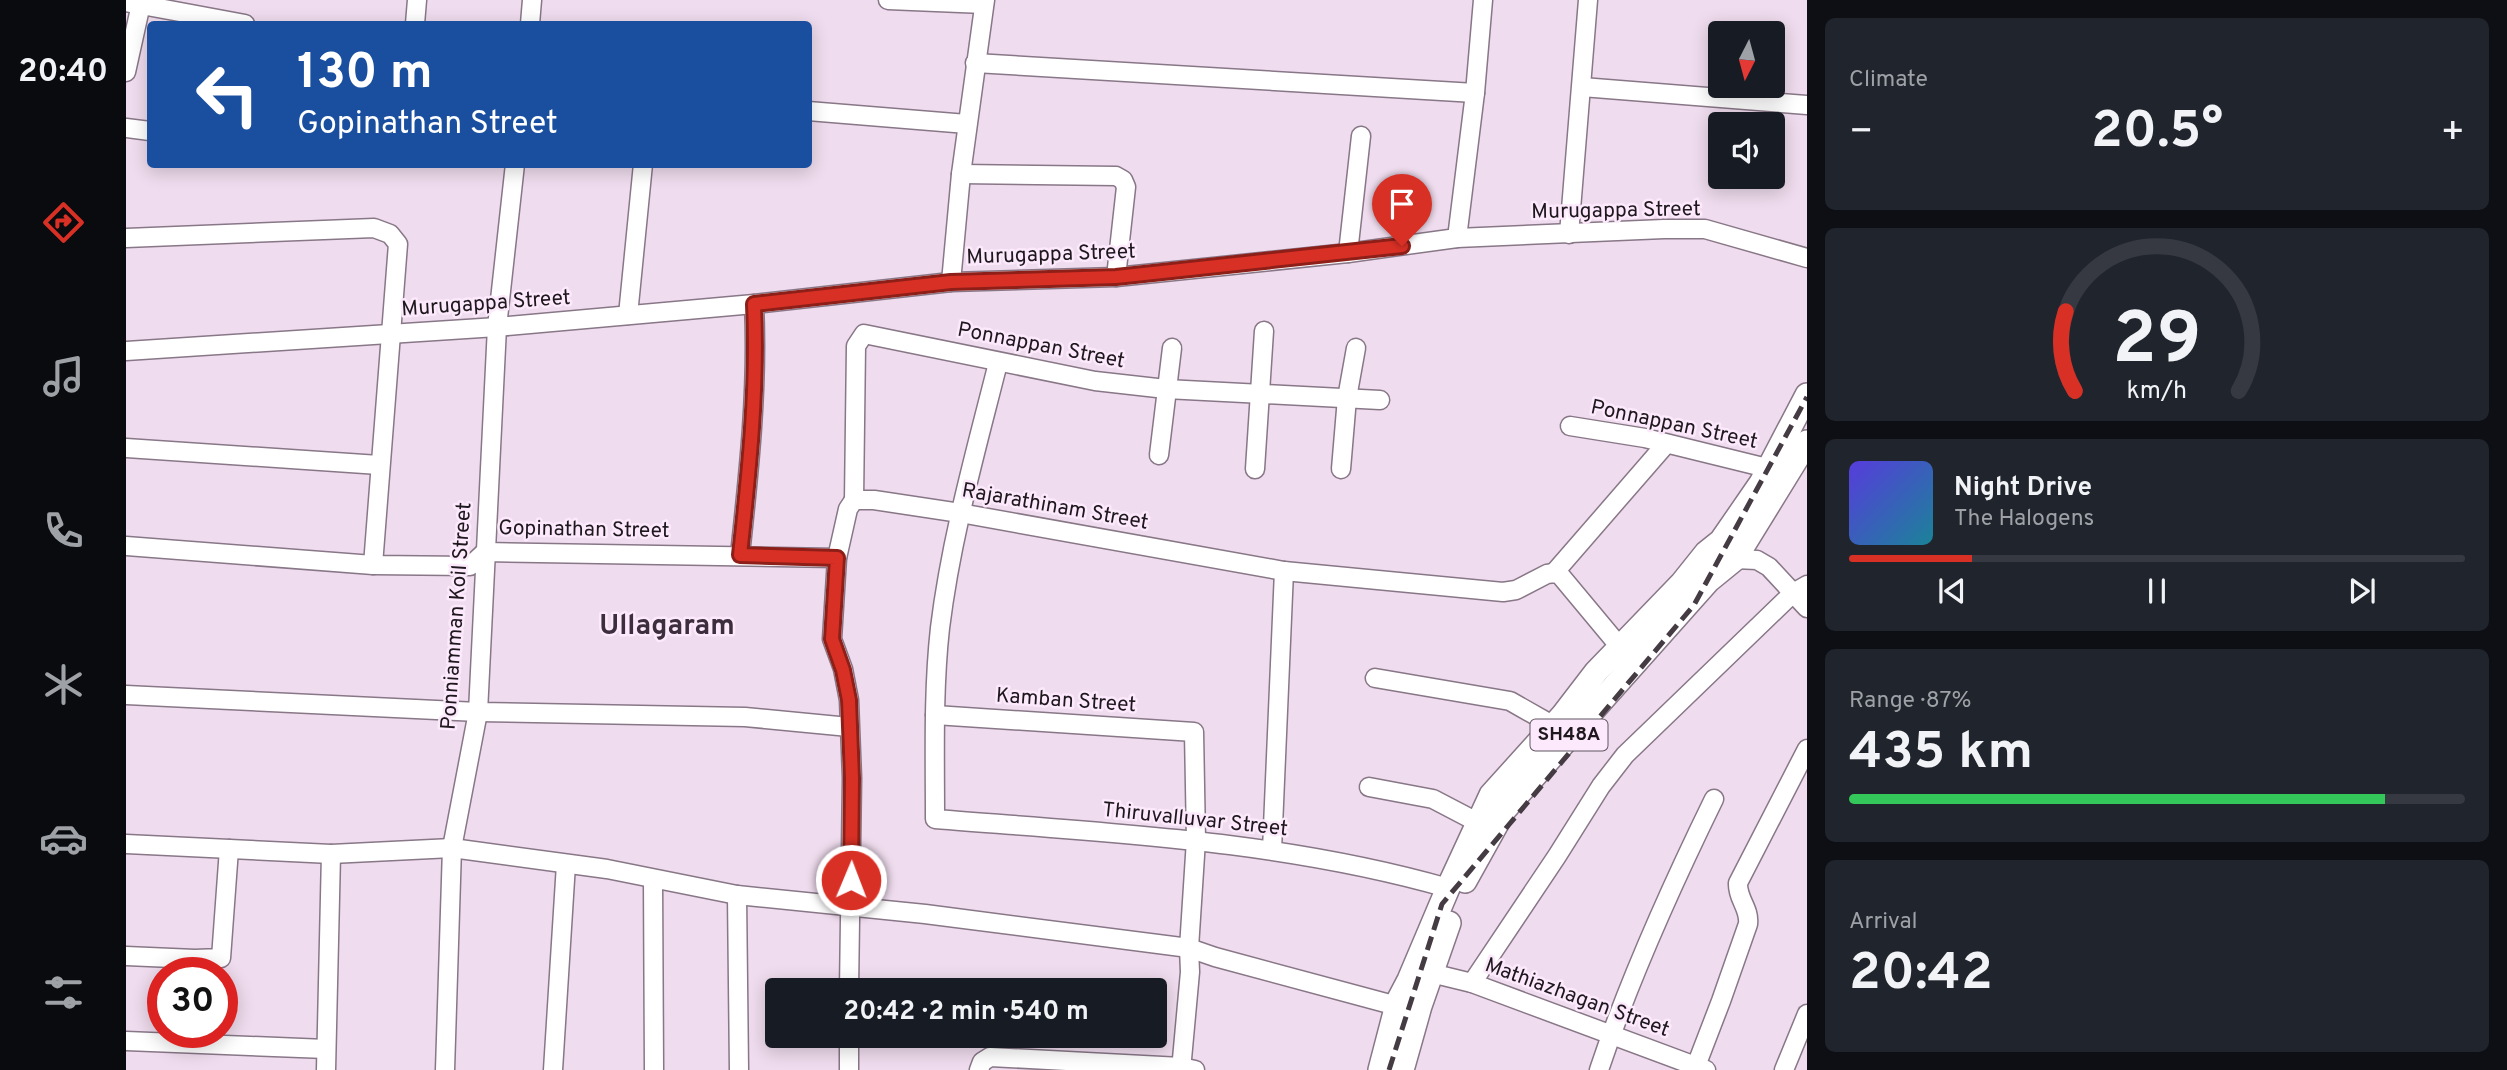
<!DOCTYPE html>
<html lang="en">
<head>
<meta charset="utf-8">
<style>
	:root { --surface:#171b24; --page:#20242c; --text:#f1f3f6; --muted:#9ea1a6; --line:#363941; --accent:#d93025 }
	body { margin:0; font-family:Overpass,sans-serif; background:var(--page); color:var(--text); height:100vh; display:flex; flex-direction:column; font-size:26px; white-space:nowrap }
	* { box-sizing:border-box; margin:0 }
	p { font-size:23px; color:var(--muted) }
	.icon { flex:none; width:38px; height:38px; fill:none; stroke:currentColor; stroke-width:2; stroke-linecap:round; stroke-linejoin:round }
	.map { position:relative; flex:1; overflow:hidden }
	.details { display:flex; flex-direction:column; gap:18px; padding:18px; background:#0d0f14; width:700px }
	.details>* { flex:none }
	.top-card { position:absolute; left:21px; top:21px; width:665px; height:147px; border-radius:7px; box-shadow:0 4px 18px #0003; background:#1a4fa0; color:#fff; overflow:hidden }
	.needle { width:46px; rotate:186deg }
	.tools { position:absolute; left:1582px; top:21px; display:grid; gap:14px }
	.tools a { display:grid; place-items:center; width:77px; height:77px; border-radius:7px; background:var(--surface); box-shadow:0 4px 18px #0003; font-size:35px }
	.speed { position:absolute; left:21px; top:957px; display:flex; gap:14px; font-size:35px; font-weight:700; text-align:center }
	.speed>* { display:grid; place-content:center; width:91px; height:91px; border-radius:50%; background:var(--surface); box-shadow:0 4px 18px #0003; line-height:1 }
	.speed .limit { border:10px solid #d22; background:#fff; color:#111 }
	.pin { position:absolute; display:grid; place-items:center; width:60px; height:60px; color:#fff; margin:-72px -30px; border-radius:50% 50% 50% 0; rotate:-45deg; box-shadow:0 0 7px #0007 }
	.pin .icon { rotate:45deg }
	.me { position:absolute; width:77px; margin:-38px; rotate:1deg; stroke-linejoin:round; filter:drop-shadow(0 0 5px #0008) }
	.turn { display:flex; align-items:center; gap:24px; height:147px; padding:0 35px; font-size:32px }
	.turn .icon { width:91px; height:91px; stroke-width:2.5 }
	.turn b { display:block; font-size:49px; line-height:60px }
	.big { font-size:52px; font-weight:700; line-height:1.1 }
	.details .card { flex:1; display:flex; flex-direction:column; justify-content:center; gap:10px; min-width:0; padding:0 24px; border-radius:10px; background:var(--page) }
	.details .dial { align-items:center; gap:0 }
	.dial svg { height:182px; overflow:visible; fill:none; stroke:var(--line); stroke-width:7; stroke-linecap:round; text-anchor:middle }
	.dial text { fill:var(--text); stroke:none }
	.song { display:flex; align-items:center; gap:21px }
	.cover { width:84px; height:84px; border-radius:10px; background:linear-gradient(135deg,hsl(250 70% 55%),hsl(190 70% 35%)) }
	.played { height:7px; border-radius:4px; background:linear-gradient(90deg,var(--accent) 20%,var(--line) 20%) }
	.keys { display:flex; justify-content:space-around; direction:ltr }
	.heat { display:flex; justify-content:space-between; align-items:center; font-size:38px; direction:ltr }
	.charge { height:10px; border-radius:5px; background:linear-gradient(90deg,#34c759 87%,var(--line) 0) }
	.trip { position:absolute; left:639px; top:978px; width:402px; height:70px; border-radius:7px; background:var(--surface); box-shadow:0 4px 18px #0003; font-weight:700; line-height:70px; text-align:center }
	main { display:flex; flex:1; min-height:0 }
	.tab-bar { display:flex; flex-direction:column; width:126px; justify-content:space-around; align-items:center; background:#090b0e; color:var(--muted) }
	.tab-bar .icon { width:49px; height:49px }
	.tab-bar .selected { color:var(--accent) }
	.tab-bar b { font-size:32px; color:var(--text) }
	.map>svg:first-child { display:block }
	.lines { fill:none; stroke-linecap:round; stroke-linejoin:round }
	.minor-casing { stroke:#887787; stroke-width:21 }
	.major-casing { stroke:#887787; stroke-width:26 }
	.minor { stroke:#fff; stroke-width:18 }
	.major { stroke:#fff; stroke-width:23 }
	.rail { stroke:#443b43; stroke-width:5; stroke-dasharray:14 7; stroke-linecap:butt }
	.route-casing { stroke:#8d1f18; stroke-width:18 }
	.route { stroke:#d93025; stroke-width:12 }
	.labels { text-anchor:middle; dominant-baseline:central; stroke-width:5; stroke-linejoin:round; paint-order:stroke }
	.shield { fill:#fce9fb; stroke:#615760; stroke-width:2 }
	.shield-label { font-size:19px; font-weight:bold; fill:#1e181e }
	.street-label { font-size:21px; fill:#1e181e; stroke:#fce9fb }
	.district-label { font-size:28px; font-weight:bold; fill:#3d2e3d; stroke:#fce9fb }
</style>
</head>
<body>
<main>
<nav class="tab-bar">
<b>20:40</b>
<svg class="icon selected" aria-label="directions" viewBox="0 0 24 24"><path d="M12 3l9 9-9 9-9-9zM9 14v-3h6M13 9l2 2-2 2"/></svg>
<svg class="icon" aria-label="music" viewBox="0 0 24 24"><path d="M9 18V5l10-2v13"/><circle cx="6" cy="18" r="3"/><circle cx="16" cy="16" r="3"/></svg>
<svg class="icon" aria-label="phone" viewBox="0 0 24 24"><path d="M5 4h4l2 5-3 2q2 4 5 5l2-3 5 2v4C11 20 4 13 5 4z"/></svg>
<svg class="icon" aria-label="climate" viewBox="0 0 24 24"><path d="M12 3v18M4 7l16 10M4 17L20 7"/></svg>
<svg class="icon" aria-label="car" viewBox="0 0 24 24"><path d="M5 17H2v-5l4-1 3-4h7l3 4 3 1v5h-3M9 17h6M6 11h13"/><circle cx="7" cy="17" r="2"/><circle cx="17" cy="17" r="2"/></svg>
<svg class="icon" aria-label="filters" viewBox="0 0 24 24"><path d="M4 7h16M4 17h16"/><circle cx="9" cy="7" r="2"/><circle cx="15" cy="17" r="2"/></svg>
</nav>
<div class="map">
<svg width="1681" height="1070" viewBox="0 0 1681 1070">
	<rect width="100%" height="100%" fill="#efdcee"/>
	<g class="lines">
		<g class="minor-casing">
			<g id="minor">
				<polyline points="762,0 858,4"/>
				<polyline points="0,2 119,24"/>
				<polyline points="289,24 291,0"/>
				<polyline points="404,24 406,0"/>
				<polyline points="849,63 1349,93"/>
				<polyline points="0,72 15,4"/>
				<polyline points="1456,87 1681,105"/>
				<polyline points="682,111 841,124"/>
				<polyline points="0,128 24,131"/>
				<polyline points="835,174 990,176 997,180 1000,187 990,277"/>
				<polyline points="1443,234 1462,0"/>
				<polyline points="0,238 248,228 264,234 272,244 247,565"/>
				<polyline points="1331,238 1349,93 1357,0"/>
				<polyline points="1222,253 1235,136"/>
				<polyline points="825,282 835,174 859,0"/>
				<polyline points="502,315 517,164"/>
				<polyline points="0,351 371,327 628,304 825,282 990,277 1222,253 1331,238 1538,229 1579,229 1681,258"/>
				<path d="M 872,363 C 850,450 825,538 814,628 C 807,691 809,756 809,819 C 982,833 1154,840 1322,888"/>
				<polyline points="1444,426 1519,438 1641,468"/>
				<polyline points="0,448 253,465"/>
				<polyline points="1033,455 1046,348"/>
				<polyline points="1129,469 1138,331"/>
				<polyline points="1215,469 1221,398 1230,348"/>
				<polyline points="728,500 730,346 738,334 969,381 1040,389 1254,400"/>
				<polyline points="0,546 247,565 344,566 359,552 711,558"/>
				<polyline points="1603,552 1609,559 1631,560 1643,567 1681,608"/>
				<path d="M 614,555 C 623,471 632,388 628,304"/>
				<polyline points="1428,573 1540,444"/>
				<polyline points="1249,678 1384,701 1428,726"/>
				<polyline points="0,695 352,712 619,717 723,727"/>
				<polyline points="809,715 1068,732 1070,840 1063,948 1064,972 1055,1070"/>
				<polyline points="1243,787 1307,799 1351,822"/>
				<polyline points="0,844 205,854 326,848 481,869 611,895 799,914 1063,948 1089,957 1271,1006"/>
				<polyline points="1146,850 1158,571"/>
				<polyline points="527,879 528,1070"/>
				<polyline points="611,895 613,1070"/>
				<polyline points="0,956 69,959 95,958 103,849"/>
				<polyline points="1293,977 1305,973 1346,983 1580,1070"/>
				<polyline points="1346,983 1431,856 1475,786 1499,755 1667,593 1681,585"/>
				<polyline points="723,990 726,778 723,700 717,669 706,639 711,558 722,509 728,500 748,500 834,513 1158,571 1377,592 1390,590 1421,574 1428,573 1434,575 1494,647"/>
				<polyline points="723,1036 723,1070"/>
				<polyline points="0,1041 200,1049"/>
				<path d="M 1570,1066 L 1595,1001 L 1622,924 C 1624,908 1611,899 1612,883 L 1681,749"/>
				<polyline points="200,1070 205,854"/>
				<polyline points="319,1070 326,848 352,712 371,327 389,164"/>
				<polyline points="427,1070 440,864"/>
				<polyline points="853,1070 856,1062 864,1057 1055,1067 1069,1070"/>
				<path d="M 1473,1070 C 1504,977 1545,887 1588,799"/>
				<polyline points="1658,1070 1681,1014"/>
			</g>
		</g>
		<g class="major-casing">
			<g id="major">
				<polyline points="1339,881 1379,809 1582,581 1609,559 1681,442"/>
				<polyline points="1254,1070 1272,1001 1283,980 1322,888 1365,795 1437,715 1470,672 1556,583 1580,553 1595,541 1635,483 1681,395"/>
				<polyline points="1276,1070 1294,1006 1323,923"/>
			</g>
		</g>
		<use href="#minor" class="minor"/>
		<use href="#major" class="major"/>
		<polyline class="rail" points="1263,1070 1316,904 1568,605 1681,397"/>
	</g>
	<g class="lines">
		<g class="route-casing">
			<path id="route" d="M 725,880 L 726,778 L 723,700 L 717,670 L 706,639 L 711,558 L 614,555 C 623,471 632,388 628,304 L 825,282 L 990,277 L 1276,246"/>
		</g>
		<use href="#route" class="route"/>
	</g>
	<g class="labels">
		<rect class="shield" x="1404.5" y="719.5" width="77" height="31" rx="5"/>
		<g class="shield-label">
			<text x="1443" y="735">SH48A</text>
		</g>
		<g class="street-label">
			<text transform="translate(1490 211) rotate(-1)">Murugappa Street</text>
			<text transform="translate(925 255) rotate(-2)">Murugappa Street</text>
			<text transform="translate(360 304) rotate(-4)">Murugappa Street</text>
			<text transform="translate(915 346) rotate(11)">Ponnappan Street</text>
			<text transform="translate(1548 425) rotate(12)">Ponnappan Street</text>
			<text transform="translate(929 507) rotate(10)">Rajarathinam Street</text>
			<text transform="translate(458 530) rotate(1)">Gopinathan Street</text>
			<text transform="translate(331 616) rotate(-86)">Ponniamman Koil Street</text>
			<text transform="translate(940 701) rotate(4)">Kamban Street</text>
			<text transform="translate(1069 820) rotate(6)">Thiruvalluvar Street</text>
			<text transform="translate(1451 998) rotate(20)">Mathiazhagan Street</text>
		</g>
		<g class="district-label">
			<text x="541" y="627">Ullagaram</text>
		</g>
	</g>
</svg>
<div class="tools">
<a><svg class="needle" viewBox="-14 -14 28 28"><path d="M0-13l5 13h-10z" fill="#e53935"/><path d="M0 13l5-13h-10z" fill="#9ea1a6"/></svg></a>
<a><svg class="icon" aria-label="sound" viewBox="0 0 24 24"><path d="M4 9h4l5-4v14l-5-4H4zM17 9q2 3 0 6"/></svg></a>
</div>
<div class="speed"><div class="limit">30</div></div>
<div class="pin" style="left:1276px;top:246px;background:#d93025"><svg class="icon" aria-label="arrive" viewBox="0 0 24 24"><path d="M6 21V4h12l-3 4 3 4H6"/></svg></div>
<svg class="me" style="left:725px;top:880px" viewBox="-20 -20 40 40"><circle r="17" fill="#d93025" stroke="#fff" stroke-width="3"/><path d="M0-11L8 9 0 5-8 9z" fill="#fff"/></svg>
<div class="trip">20:42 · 2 min · 540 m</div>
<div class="top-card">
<div class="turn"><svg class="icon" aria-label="left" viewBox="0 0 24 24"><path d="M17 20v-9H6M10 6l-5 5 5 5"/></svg><div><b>130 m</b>Gopinathan Street</div></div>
</div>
</div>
<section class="details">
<div class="card"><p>Climate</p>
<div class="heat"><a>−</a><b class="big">20.5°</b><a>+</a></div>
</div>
<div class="card dial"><svg viewBox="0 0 100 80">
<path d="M14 69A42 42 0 1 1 86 69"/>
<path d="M14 69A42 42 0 0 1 10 34" stroke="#d93025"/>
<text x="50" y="56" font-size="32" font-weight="700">29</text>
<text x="50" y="72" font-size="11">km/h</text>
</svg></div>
<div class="card">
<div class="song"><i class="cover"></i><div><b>Night Drive</b><p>The Halogens</p></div></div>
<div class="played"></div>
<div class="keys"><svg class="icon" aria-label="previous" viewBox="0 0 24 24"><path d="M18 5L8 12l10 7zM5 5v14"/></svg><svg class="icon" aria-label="pause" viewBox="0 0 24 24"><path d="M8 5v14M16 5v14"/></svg><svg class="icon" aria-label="next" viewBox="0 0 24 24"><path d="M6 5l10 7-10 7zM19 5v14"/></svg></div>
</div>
<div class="card"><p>Range · 87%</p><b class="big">435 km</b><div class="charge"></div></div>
<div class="card"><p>Arrival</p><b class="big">20:42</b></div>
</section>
</main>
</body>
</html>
